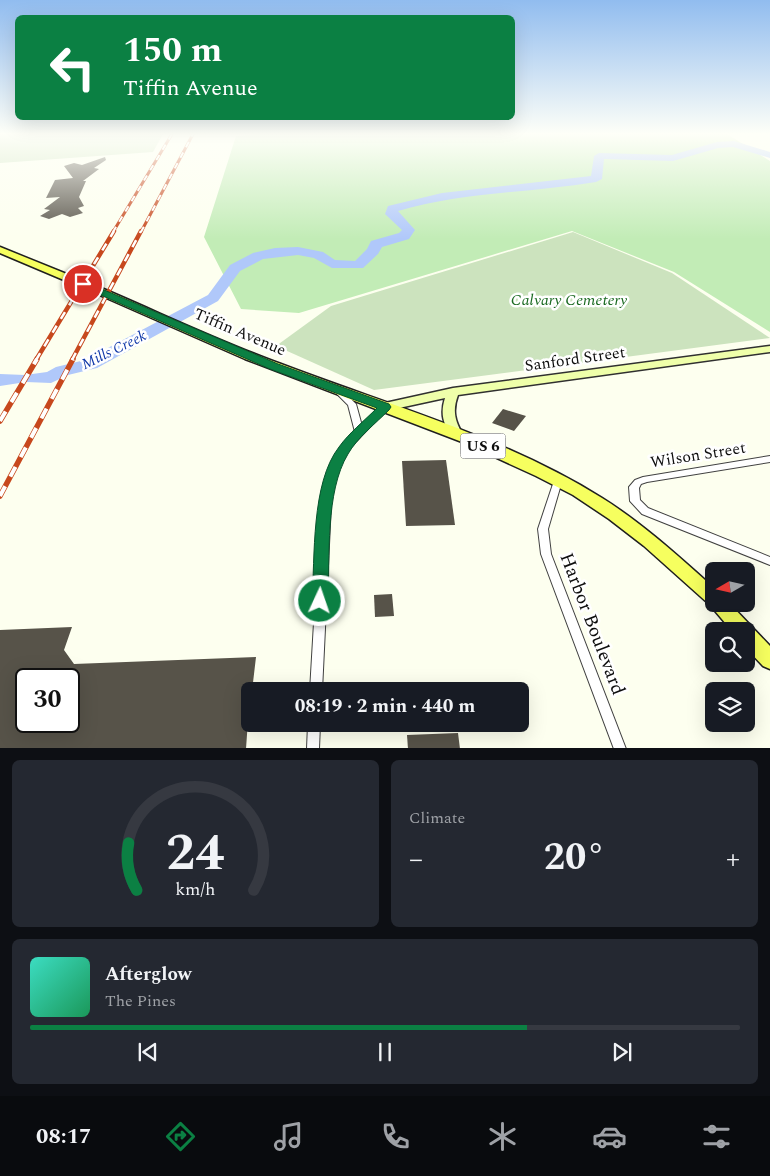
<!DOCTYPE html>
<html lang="en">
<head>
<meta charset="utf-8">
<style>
	:root { --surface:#171b24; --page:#242831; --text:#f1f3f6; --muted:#9ea1a6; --line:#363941; --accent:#0b8043 }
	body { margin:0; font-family:Spectral,serif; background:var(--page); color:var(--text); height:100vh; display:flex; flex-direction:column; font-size:19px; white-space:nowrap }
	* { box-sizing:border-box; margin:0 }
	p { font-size:16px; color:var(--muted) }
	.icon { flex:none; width:28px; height:28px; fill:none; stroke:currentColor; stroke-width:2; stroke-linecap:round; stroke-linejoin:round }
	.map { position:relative; height:748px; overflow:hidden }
	.sheet { display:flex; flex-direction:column; gap:12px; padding:12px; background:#0d0f14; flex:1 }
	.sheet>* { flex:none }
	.top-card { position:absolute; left:15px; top:15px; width:500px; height:105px; border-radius:8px; box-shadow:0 5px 20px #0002; background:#0b8043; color:#fff; overflow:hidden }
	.needle { width:32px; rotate:261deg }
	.tools { position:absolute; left:705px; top:562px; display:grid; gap:10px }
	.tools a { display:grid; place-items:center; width:50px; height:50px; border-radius:8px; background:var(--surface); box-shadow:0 5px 20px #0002; font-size:25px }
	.speed { position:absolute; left:15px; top:668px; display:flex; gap:10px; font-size:25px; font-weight:700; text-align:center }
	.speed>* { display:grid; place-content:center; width:65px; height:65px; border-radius:50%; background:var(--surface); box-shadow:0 5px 20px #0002; line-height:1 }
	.speed .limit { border:2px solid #111; border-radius:8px; background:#fff; color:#111 }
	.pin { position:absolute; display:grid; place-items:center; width:42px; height:42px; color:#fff; margin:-21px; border:2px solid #fff; border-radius:50%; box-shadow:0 1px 5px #0007 }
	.me { position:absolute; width:55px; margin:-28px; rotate:3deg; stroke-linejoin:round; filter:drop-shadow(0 0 4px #0008) }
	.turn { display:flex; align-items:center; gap:18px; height:105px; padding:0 25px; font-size:22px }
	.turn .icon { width:65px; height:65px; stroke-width:2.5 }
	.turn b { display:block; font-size:35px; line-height:42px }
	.big { font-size:38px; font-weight:700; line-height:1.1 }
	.sheet .tile { flex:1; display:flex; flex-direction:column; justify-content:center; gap:8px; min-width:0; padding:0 18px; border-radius:8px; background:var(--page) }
	.sheet .dial { align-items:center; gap:0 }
	.dial svg { height:130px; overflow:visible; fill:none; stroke:var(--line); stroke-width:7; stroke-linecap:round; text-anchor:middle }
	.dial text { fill:var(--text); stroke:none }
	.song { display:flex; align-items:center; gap:15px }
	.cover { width:60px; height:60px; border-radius:8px; background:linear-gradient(135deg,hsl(170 70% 55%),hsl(150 70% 35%)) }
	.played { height:5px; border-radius:2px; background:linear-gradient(90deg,var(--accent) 70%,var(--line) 70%) }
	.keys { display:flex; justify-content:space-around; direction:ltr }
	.heat { display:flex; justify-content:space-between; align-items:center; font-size:28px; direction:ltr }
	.sheet .tiles { flex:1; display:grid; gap:12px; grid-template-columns:1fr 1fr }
	.tile:last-child { grid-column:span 2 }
	.trip { position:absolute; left:241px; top:682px; width:288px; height:50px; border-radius:8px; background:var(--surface); box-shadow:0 5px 20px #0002; font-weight:700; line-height:50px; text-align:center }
	.dock { display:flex; height:80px; justify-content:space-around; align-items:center; background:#090b0e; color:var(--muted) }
	.dock .icon { width:35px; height:35px }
	.dock .current { color:var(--accent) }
	.dock b { font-size:22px; color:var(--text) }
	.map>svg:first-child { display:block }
	.green { fill:#c2ecb6 }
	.cemetery { fill:#cce3be }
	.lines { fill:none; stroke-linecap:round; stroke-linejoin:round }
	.river { fill:#b0c8fa; fill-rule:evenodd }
	.building { fill:#575349; fill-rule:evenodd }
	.minor-casing { stroke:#414141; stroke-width:2 }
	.secondary-casing { stroke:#303030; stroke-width:3 }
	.primary-casing { stroke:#1f1f1f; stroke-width:3 }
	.minor { fill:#fff; fill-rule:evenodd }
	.secondary { fill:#efffaa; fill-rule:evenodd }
	.primary { fill:#f6ff5f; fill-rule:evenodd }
	.rail-far2-casing { stroke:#c7481d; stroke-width:3 }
	.rail-far1-casing { stroke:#c7481d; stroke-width:4.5 }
	.rail-casing { stroke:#c7481d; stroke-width:5.5 }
	.rail-far2 { stroke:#fff; stroke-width:2; stroke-dasharray:6; stroke-linecap:butt }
	.rail-far1 { stroke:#fff; stroke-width:2.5; stroke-dasharray:8; stroke-linecap:butt }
	.rail { stroke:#fff; stroke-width:4; stroke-dasharray:11; stroke-linecap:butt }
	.route { fill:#0b8043; stroke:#07532c }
	.labels { text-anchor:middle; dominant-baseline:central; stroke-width:5; stroke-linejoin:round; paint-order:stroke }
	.far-water-label { font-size:15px; font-style:italic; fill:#0f37a8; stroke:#fff }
	.shield { fill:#fff; stroke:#565656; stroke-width:1 }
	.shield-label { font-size:15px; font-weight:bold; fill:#0e0e0e }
	.park-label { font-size:16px; font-style:italic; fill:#1a6a21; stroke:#fff }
	.street-label { font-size:16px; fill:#0e0e0e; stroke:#fff }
	.near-street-label { font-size:19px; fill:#0e0e0e; stroke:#fff }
</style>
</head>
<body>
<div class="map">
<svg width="770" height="749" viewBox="0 0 770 749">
	<rect width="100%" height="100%" fill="#fdffef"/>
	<polygon class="green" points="266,134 727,134 770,161 770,332 674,272 572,231 299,313 241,309 204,237 236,136"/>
	<g class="cemetery">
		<polygon points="0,134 163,134 153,152 0,163"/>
		<polygon points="573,232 672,273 770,338 374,390 276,346 331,306"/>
	</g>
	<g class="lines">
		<path class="river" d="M 734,141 L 770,152 L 770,158 L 733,147 L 718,148 L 673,161 L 604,159 L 602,179 L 596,182 C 530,193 462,192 398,211 L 415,230 L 409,239 L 382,247 L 378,254 L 363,268 L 332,268 L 314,258 L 298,255 L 263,259 L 240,271 L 218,301 L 97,368 L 68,375 L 51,383 L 26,382 L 0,386 L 0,374 L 25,375 L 47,372 L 56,367 L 85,360 L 208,295 L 230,265 L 253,253 L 275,248 L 298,247 L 323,252 L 335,260 L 355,261 L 367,249 L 371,241 L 399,233 L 402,230 L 385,214 L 388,206 L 442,193 L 591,176 L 594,156 L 599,153 L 672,155 L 717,142 Z"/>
	</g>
	<g class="building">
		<polygon points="105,157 106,160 94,168 99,169 83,181 86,181 79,197 84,206 78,208 83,213 70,217 62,214 49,219 40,216 50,210 44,209 60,197 46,198 55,180 73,178 64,166 74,163 82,165"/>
		<polygon points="503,409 526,416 514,431 492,423"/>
		<polygon points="446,460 455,525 406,526 402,461"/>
		<polygon points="392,594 394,616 375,617 374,595"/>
		<path d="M 72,627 L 64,650 L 74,664 L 256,657 L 252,691 L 250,691 L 246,749 L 0,749 L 0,630 ZM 26,679 L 69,679 L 69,721 L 26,721 Z"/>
		<polygon points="458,733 460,749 408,749 407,735"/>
	</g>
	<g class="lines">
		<g class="minor-casing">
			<g id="minor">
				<polygon points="338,388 341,389 356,404 362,426 382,405 388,405 389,407 346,452 337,469 331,503 322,691 310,691 321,503 329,469 340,448 355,432 348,405 334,391"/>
				<polygon points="770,456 770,462 647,482 641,484 639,488 640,500 648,508 770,557 770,565 642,514 630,501 629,487 635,480 643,477"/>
				<polygon points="558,478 561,479 562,481 548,529 551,554 626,749 614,749 541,554 538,529 554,481 555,479"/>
				<polygon points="308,724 320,724 319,749 307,749"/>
			</g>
		</g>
		<g class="secondary-casing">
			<path id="secondary" d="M 770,346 L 770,352 L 458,395 C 452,411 455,421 463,435 L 461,438 L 453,438 C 443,424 440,414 445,398 L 385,411 L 379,407 L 385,403 L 453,388 Z"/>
		</g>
		<g class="primary-casing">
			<path id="primary" d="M 0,247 L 79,279 L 80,282 L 87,282 C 152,309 215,340 281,364 C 388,405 505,437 602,498 C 642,523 678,556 714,588 L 714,604 L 730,604 L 770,646 L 770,669 L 763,666 L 746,648 L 746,631 L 732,631 L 710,605 L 644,546 L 609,519 L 573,495 L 536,476 L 462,442 L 245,359 L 79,286 L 78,283 L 71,283 L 0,253 Z"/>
		</g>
		<use href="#minor" class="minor"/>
		<use href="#secondary" class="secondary"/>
		<use href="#primary" class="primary"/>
		<g class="rail-far2-casing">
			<g id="rail-far2">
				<polyline points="113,232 172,134"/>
				<polyline points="141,232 193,134"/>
			</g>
		</g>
		<g class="rail-far1-casing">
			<g id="rail-far1">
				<polyline points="36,360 114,231"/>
				<polyline points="72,360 141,231"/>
			</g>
		</g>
		<g class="rail-casing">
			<g id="rail">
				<polyline points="0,421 37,359"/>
				<polyline points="0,496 73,359"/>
			</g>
		</g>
		<use href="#rail-far2" class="rail-far2"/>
		<use href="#rail-far1" class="rail-far1"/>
		<use href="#rail" class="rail"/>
	</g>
	<linearGradient id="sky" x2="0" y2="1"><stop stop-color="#91bcef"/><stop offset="0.56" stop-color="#fefff8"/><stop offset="1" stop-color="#fefff8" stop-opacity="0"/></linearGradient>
	<rect width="770" height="239" fill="url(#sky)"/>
	<path class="route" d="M 83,281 L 278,364 L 389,404 L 391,407 L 389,410 C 376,423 357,438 348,454 C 325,492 330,558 328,601 L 326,606 L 320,608 L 314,606 L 312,601 C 315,557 311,483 339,447 C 349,433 364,421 377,408 L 270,369 L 80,286 L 78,284 Z"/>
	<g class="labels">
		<g class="far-water-label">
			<text transform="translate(114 350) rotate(-26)">Mills Creek</text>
		</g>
		<rect class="shield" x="460.5" y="433.5" width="45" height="25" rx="4"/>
		<g class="shield-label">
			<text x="483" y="446">US 6</text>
		</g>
		<g class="park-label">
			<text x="569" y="300">Calvary Cemetery</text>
		</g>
		<g class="street-label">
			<text transform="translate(240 332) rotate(23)">Tiffin Avenue</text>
			<text transform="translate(575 359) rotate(-8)">Sanford Street</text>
			<text transform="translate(698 455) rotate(-9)">Wilson Street</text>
		</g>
		<g class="near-street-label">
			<text transform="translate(592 624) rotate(69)">Harbor Boulevard</text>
		</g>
	</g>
</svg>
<div class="tools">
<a><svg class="needle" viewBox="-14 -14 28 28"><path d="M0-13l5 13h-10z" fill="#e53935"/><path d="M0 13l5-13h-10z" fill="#9ea1a6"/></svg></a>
<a><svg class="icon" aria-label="search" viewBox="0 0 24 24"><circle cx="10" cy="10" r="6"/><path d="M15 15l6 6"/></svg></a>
<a><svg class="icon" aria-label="layers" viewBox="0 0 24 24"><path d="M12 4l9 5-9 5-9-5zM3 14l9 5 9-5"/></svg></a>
</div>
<div class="speed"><div class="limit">30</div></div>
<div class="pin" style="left:83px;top:284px;background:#d93025"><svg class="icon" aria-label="arrive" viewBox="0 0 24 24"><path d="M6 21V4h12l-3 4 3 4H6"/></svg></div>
<svg class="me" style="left:320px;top:601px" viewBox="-20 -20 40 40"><circle r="17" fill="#0b8043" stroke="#fff" stroke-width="3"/><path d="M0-11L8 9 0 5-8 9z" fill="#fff"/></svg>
<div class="trip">08:19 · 2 min · 440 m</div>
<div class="top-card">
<div class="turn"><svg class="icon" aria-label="left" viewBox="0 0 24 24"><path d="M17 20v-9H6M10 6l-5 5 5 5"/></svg><div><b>150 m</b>Tiffin Avenue</div></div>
</div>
</div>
<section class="sheet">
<div class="tiles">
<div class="tile dial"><svg viewBox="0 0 100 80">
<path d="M14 69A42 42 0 1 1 86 69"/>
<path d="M14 69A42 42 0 0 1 9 40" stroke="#0b8043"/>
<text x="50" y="56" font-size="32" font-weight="700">24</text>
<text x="50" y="72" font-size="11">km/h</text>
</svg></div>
<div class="tile"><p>Climate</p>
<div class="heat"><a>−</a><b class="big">20°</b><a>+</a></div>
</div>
<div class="tile">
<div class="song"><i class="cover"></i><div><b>Afterglow</b><p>The Pines</p></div></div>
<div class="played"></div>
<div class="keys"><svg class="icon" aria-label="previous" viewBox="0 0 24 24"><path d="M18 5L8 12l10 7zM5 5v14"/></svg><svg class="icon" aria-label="pause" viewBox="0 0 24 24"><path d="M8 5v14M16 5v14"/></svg><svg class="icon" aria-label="next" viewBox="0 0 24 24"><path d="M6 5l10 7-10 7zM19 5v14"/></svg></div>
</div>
</div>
</section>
<nav class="dock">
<b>08:17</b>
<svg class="icon current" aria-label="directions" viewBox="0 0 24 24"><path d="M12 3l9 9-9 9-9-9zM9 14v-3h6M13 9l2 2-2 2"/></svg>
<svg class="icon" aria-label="music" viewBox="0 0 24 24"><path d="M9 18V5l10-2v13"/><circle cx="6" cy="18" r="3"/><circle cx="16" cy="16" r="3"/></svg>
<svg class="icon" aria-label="phone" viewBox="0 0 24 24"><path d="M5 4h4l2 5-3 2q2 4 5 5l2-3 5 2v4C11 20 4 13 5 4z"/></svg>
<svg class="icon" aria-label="climate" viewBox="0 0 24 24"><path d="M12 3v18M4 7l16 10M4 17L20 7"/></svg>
<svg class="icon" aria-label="car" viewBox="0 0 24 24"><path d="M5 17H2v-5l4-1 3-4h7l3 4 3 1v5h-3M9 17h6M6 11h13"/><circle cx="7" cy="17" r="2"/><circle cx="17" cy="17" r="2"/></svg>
<svg class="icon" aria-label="filters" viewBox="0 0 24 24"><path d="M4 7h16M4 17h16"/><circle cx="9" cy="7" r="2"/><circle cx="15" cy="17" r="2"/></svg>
</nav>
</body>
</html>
